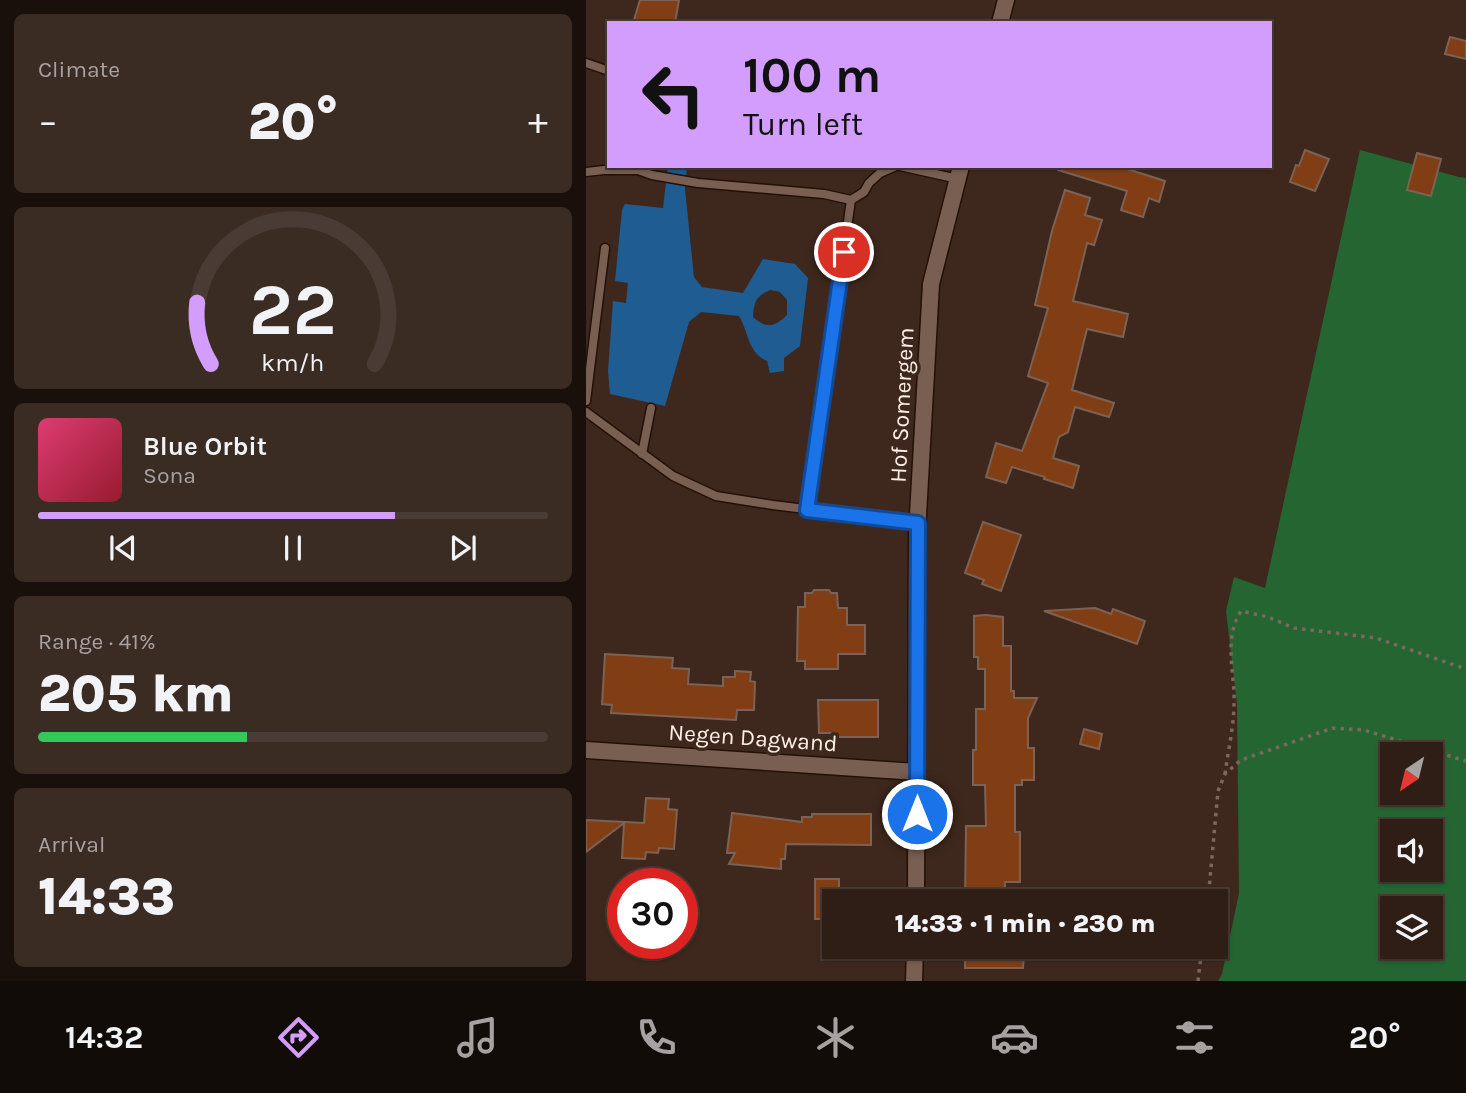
<!DOCTYPE html>
<html lang="en">
<head>
<meta charset="utf-8">
<style>
	:root { --surface:#2e1e16; --page:#3a2b23; --text:#f1f3f6; --muted:#a7a2a1; --line:#493c35; --accent:#d29dfd }
	body { margin:0; font-family:Karla,sans-serif; background:var(--page); color:var(--text); height:100vh; display:flex; flex-direction:column; font-size:26px; white-space:nowrap }
	* { box-sizing:border-box; margin:0 }
	p { font-size:23px; color:var(--muted) }
	.icon { flex:none; width:38px; height:38px; fill:none; stroke:currentColor; stroke-width:2; stroke-linecap:round; stroke-linejoin:round }
	.map { position:relative; flex:1; overflow:hidden }
	.panel { display:flex; flex-direction:column; gap:14px; padding:14px; background:#19100c; width:586px }
	.panel>* { flex:none }
	.top-card { position:absolute; left:21px; top:21px; width:665px; height:147px; border-radius:0px; box-shadow:0 2px 5px #0004,0 0 0 2px var(--line); background:#d29dfd; color:#111; overflow:hidden }
	.needle { width:46px; rotate:215deg }
	.controls { position:absolute; left:794px; top:742px; display:grid; gap:14px }
	.controls a { display:grid; place-items:center; width:63px; height:63px; border-radius:0px; background:var(--surface); box-shadow:0 2px 5px #0004,0 0 0 2px var(--line); font-size:35px }
	.speed { position:absolute; left:21px; top:868px; display:flex; gap:14px; font-size:35px; font-weight:700; text-align:center }
	.speed>* { display:grid; place-content:center; width:91px; height:91px; border-radius:50%; background:var(--surface); box-shadow:0 2px 5px #0004,0 0 0 2px var(--line); line-height:1 }
	.speed .limit { border:10px solid #d22; background:#fff; color:#111 }
	.pin { position:absolute; display:grid; place-items:center; width:60px; height:60px; color:#fff; margin:-30px; border:4px solid #fff; border-radius:50%; box-shadow:0 2px 7px #0007 }
	.me { position:absolute; width:77px; margin:-38px; rotate:0deg; stroke-linejoin:round; filter:drop-shadow(0 0 5px #0008) }
	.turn { display:flex; align-items:center; gap:24px; height:147px; padding:0 21px; font-size:32px }
	.turn .icon { width:91px; height:91px; stroke-width:2.5 }
	.turn b { display:block; font-size:49px; line-height:60px }
	.big { font-size:52px; font-weight:800; line-height:1.1 }
	.panel .card { flex:1; display:flex; flex-direction:column; justify-content:center; gap:10px; min-width:0; padding:0 24px; border-radius:10px; background:var(--page) }
	.panel .dial { align-items:center; gap:0 }
	.dial svg { height:182px; overflow:visible; fill:none; stroke:var(--line); stroke-width:7; stroke-linecap:round; text-anchor:middle }
	.dial text { fill:var(--text); stroke:none }
	.song { display:flex; align-items:center; gap:21px }
	.cover { width:84px; height:84px; border-radius:10px; background:linear-gradient(135deg,hsl(340 70% 55%),hsl(350 70% 35%)) }
	.played { height:7px; border-radius:4px; background:linear-gradient(90deg,var(--accent) 70%,var(--line) 70%) }
	.keys { display:flex; justify-content:space-around; direction:ltr }
	.heat { display:flex; justify-content:space-between; align-items:center; font-size:38px; direction:ltr }
	.charge { height:10px; border-radius:5px; background:linear-gradient(90deg,#34c759 41%,var(--line) 0) }
	.trip { position:absolute; left:236px; top:889px; width:406px; height:70px; border-radius:0px; background:var(--surface); box-shadow:0 2px 5px #0004,0 0 0 2px var(--line); font-weight:800; line-height:70px; text-align:center }
	.menu { display:flex; height:112px; justify-content:space-around; align-items:center; background:#120c09; color:var(--muted) }
	.menu .icon { width:49px; height:49px }
	.menu .current { color:var(--accent) }
	.menu b { font-size:32px; color:var(--text) }
	main { display:flex; flex:1; min-height:0 }
	.map>svg:first-child { display:block }
	.green { fill:#246532; fill-rule:evenodd }
	.water { fill:#1f5c91; fill-rule:evenodd }
	.building { fill:#813e14; stroke:#7b6255; stroke-width:2 }
	.lines { fill:none; stroke-linecap:round; stroke-linejoin:round }
	.lane-casing { stroke:#241006; stroke-width:11 }
	.street-casing { stroke:#241006; stroke-width:19 }
	.path { stroke:#7b685e; stroke-width:3.5; stroke-dasharray:3.5 5; stroke-linecap:butt }
	.lane { stroke:#785f52; stroke-width:8 }
	.street { stroke:#785f52; stroke-width:16 }
	.route-casing { stroke:#114b97; stroke-width:18 }
	.route { stroke:#1a73e8; stroke-width:12 }
	.labels { text-anchor:middle; dominant-baseline:central; stroke-width:7; stroke-linejoin:round; paint-order:stroke }
	.street-label { font-size:23px; fill:#feefe7; stroke:#3e281d }
</style>
</head>
<body>
<main>
<section class="panel">
<div class="card"><p>Climate</p>
<div class="heat"><a>−</a><b class="big">20°</b><a>+</a></div>
</div>
<div class="card dial"><svg viewBox="0 0 100 80">
<path d="M14 69A42 42 0 1 1 86 69"/>
<path d="M14 69A42 42 0 0 1 8 42" stroke="#d29dfd"/>
<text x="50" y="56" font-size="32" font-weight="700">22</text>
<text x="50" y="72" font-size="11">km/h</text>
</svg></div>
<div class="card">
<div class="song"><i class="cover"></i><div><b>Blue Orbit</b><p>Sona</p></div></div>
<div class="played"></div>
<div class="keys"><svg class="icon" aria-label="previous" viewBox="0 0 24 24"><path d="M18 5L8 12l10 7zM5 5v14"/></svg><svg class="icon" aria-label="pause" viewBox="0 0 24 24"><path d="M8 5v14M16 5v14"/></svg><svg class="icon" aria-label="next" viewBox="0 0 24 24"><path d="M6 5l10 7-10 7zM19 5v14"/></svg></div>
</div>
<div class="card"><p>Range · 41%</p><b class="big">205 km</b><div class="charge"></div></div>
<div class="card"><p>Arrival</p><b class="big">14:33</b></div>
</section>
<div class="map">
<svg width="880" height="981" viewBox="0 0 880 981">
	<rect width="100%" height="100%" fill="#3e281d"/>
	<path class="green" d="M 774,150 L 873,177 L 880,178 L 880,981 L 632,981 L 636,974 L 653,893 L 651,704 L 640,611 L 648,577 L 679,588 ZM 807,754 L 845,754 L 845,793 L 807,793 ZM 807,831 L 845,831 L 845,870 L 807,870 ZM 807,908 L 845,908 L 845,947 L 807,947 Z"/>
	<path class="water" d="M 82,166 L 101,166 L 99,189 L 108,277 L 116,287 L 157,293 L 177,259 L 209,264 L 222,278 L 214,346 L 198,358 L 198,371 L 184,373 L 181,361 C 162,353 163,333 153,316 L 115,312 L 103,322 L 79,406 L 24,394 L 22,371 L 27,301 L 40,303 L 42,283 L 29,281 L 36,210 L 39,204 L 77,208 ZM 184,290 L 194,292 L 201,300 L 201,315 C 189,327 180,329 167,317 C 168,302 169,297 184,290 Z"/>
	<g class="building">
		<polygon points="54,0 93,0 89,23 60,23 48,20"/>
		<polygon points="864,37 880,41 880,59 859,54"/>
		<polygon points="719,150 743,159 729,191 704,182 710,165 713,166"/>
		<polygon points="831,153 855,159 845,196 821,190"/>
		<polygon points="473,166 532,166 579,181 573,202 563,198 557,217 535,210 541,191 472,170"/>
		<polygon points="479,190 504,198 499,215 516,220 508,245 501,243 487,301 542,314 537,337 501,329 486,390 528,403 523,417 489,407 482,432 473,437 467,458 493,466 487,488 458,479 459,477 426,467 420,483 400,477 410,443 436,451 462,383 442,376 462,308 449,305 466,231"/>
		<polygon points="397,522 435,535 415,591 396,584 398,580 379,573"/>
		<polygon points="228,590 243,590 245,593 251,593 252,608 261,608 261,625 279,625 279,654 252,654 252,669 219,669 219,661 211,661 212,607 219,607 219,593 226,593"/>
		<polygon points="509,608 525,614 527,609 559,621 551,644 458,611"/>
		<polygon points="400,615 417,617 417,646 425,646 425,691 428,691 428,698 451,698 442,718 442,748 448,748 448,780 436,780 436,785 429,785 429,832 434,832 434,882 419,882 419,901 379,901 380,826 400,826 399,785 387,785 387,750 390,750 390,709 399,709 399,669 392,669 392,657 388,657 388,616"/>
		<polygon points="19,654 87,658 86,668 103,669 102,684 137,686 137,677 149,677 149,671 165,672 164,681 169,682 168,710 151,710 150,720 25,713 26,705 16,704"/>
		<polygon points="232,700 292,700 292,737 250,737 250,733 233,733"/>
		<polygon points="498,729 516,734 513,749 494,744"/>
		<polygon points="60,798 83,799 82,809 91,810 88,849 73,848 72,853 60,852 59,859 36,858 38,823 0,852 0,820 58,823"/>
		<polygon points="146,813 216,822 216,817 226,817 226,814 285,814 285,845 200,844 199,859 195,859 195,869 143,864 149,853 141,853"/>
		<polygon points="229,879 253,879 253,901 248,901 248,919 229,919"/>
		<polygon points="386,947 425,947 425,953 438,954 437,968 379,968 379,949 386,949"/>
	</g>
	<g class="lines">
		<g class="lane-casing">
			<g id="lane">
				<polyline points="0,63 23,71"/>
				<polyline points="314,166 372,179"/>
				<polyline points="0,172 18,170 52,170 66,175 112,183 238,194 265,200 278,192 283,183 294,173 310,166"/>
				<polyline points="0,401 19,248"/>
				<polyline points="0,412 87,476 130,496 187,505 332,523"/>
				<polyline points="56,454 65,408"/>
				<polyline points="221,510 265,200"/>
			</g>
		</g>
		<g class="street-casing">
			<g id="street">
				<polyline points="414,23 420,0"/>
				<polyline points="0,750 331,772"/>
				<polyline points="330,901 331,533 345,284 375,166"/>
				<polyline points="328,981 329,947"/>
			</g>
		</g>
		<g class="path">
			<path d="M 639,774 C 642,751 648,726 648,703 C 649,672 637,639 655,611 L 682,617 L 708,628 L 790,638 L 880,669"/>
			<polyline points="622,901 632,791 639,774 655,760 747,728 778,730 880,761"/>
			<polyline points="612,981 616,947"/>
		</g>
		<use href="#lane" class="lane"/>
		<use href="#street" class="street"/>
	</g>
	<g class="lines">
		<g class="route-casing">
			<polyline id="route" points="258,252 221,510 332,523 331,814"/>
		</g>
		<use href="#route" class="route"/>
	</g>
	<g class="labels">
		<g class="street-label">
			<text transform="translate(316 405) rotate(-87)">Hof Somergem</text>
			<text transform="translate(167 738) rotate(4)">Negen Dagwand</text>
		</g>
	</g>
</svg>
<div class="controls">
<a><svg class="needle" viewBox="-14 -14 28 28"><path d="M0-13l5 13h-10z" fill="#e53935"/><path d="M0 13l5-13h-10z" fill="#a7a2a1"/></svg></a>
<a><svg class="icon" aria-label="sound" viewBox="0 0 24 24"><path d="M4 9h4l5-4v14l-5-4H4zM17 9q2 3 0 6"/></svg></a>
<a><svg class="icon" aria-label="layers" viewBox="0 0 24 24"><path d="M12 4l9 5-9 5-9-5zM3 14l9 5 9-5"/></svg></a>
</div>
<div class="speed"><div class="limit">30</div></div>
<div class="pin" style="left:258px;top:252px;background:#d93025"><svg class="icon" aria-label="arrive" viewBox="0 0 24 24"><path d="M6 21V4h12l-3 4 3 4H6"/></svg></div>
<svg class="me" style="left:331px;top:814px" viewBox="-20 -20 40 40"><circle r="17" fill="#1a73e8" stroke="#fff" stroke-width="3"/><path d="M0-11L8 9 0 5-8 9z" fill="#fff"/></svg>
<div class="trip">14:33 · 1 min · 230 m</div>
<div class="top-card">
<div class="turn"><svg class="icon" aria-label="left" viewBox="0 0 24 24"><path d="M17 20v-9H6M10 6l-5 5 5 5"/></svg><div><b>100 m</b>Turn left</div></div>
</div>
</div>
</main>
<nav class="menu">
<b>14:32</b>
<svg class="icon current" aria-label="directions" viewBox="0 0 24 24"><path d="M12 3l9 9-9 9-9-9zM9 14v-3h6M13 9l2 2-2 2"/></svg>
<svg class="icon" aria-label="music" viewBox="0 0 24 24"><path d="M9 18V5l10-2v13"/><circle cx="6" cy="18" r="3"/><circle cx="16" cy="16" r="3"/></svg>
<svg class="icon" aria-label="phone" viewBox="0 0 24 24"><path d="M5 4h4l2 5-3 2q2 4 5 5l2-3 5 2v4C11 20 4 13 5 4z"/></svg>
<svg class="icon" aria-label="climate" viewBox="0 0 24 24"><path d="M12 3v18M4 7l16 10M4 17L20 7"/></svg>
<svg class="icon" aria-label="car" viewBox="0 0 24 24"><path d="M5 17H2v-5l4-1 3-4h7l3 4 3 1v5h-3M9 17h6M6 11h13"/><circle cx="7" cy="17" r="2"/><circle cx="17" cy="17" r="2"/></svg>
<svg class="icon" aria-label="filters" viewBox="0 0 24 24"><path d="M4 7h16M4 17h16"/><circle cx="9" cy="7" r="2"/><circle cx="15" cy="17" r="2"/></svg>
<b>20°</b>
</nav>
</body>
</html>
